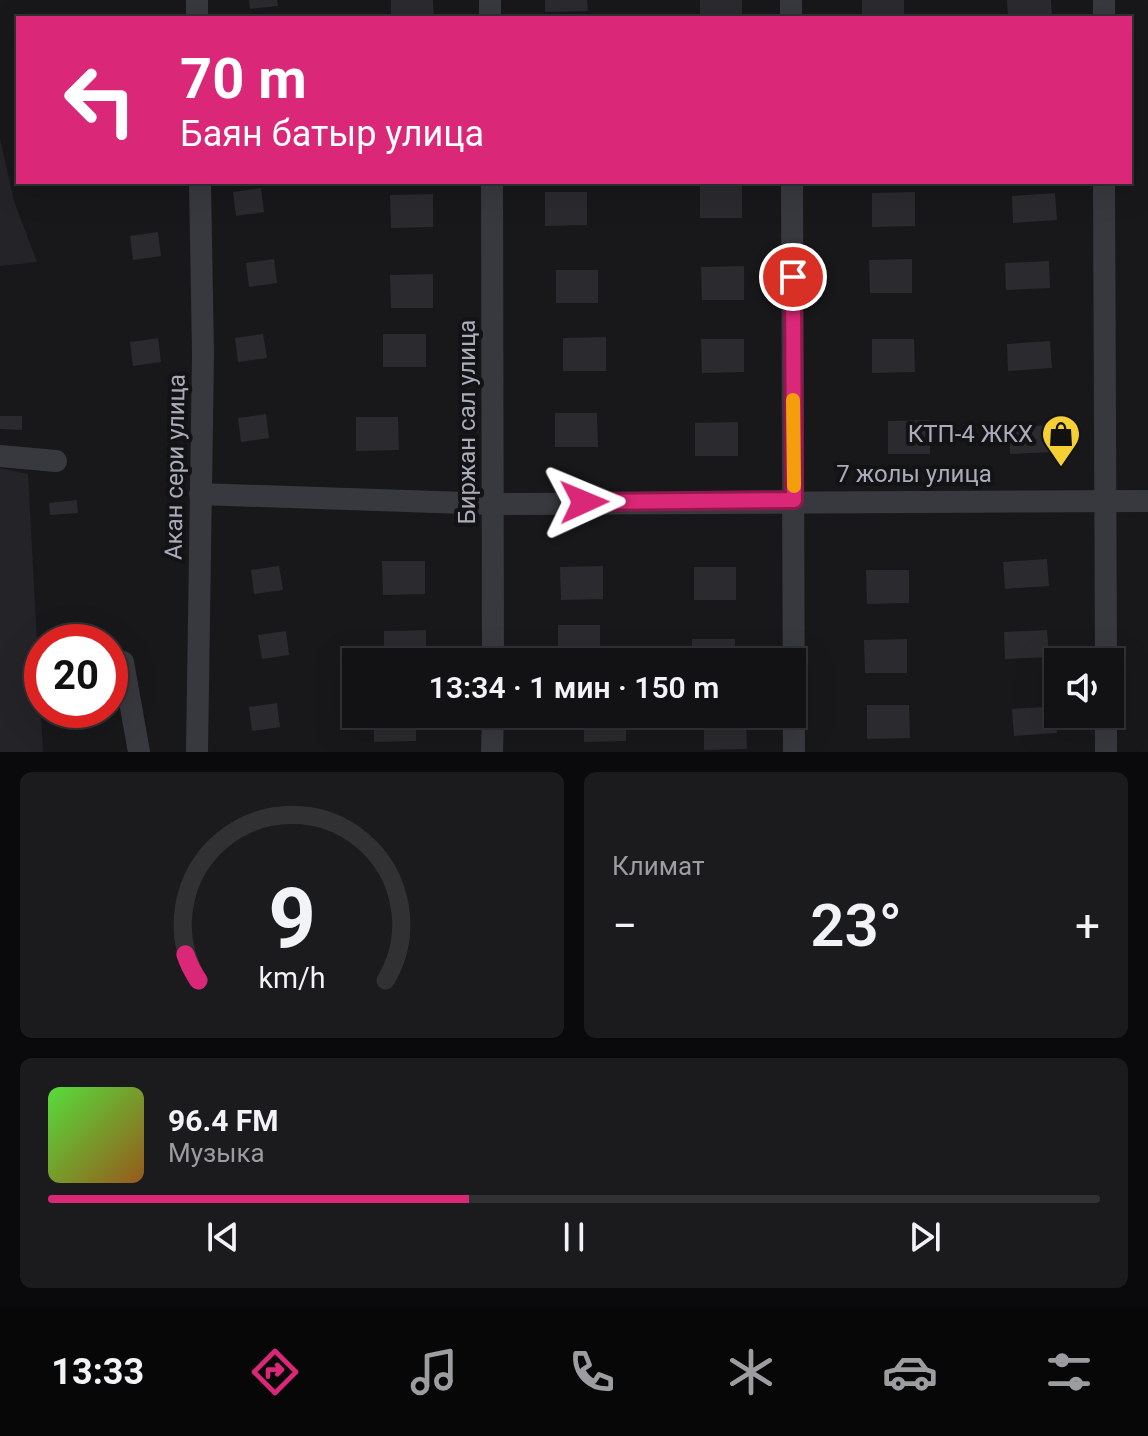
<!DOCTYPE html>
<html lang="ru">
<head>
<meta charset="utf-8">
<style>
	:root { --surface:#121114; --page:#1b1a1d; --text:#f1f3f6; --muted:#9c9da0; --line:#313134; --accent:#db2777 }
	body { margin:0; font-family:Roboto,sans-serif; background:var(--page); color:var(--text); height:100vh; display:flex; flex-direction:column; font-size:30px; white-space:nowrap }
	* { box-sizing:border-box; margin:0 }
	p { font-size:26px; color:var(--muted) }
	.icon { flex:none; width:44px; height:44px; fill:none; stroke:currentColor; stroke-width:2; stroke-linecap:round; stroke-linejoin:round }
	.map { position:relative; height:752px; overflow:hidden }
	.details { display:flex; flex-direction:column; gap:20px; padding:20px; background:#0a090b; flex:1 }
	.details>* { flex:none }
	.top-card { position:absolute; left:16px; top:16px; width:1116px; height:168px; border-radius:0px; box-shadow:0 8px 32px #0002,0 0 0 2px var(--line); background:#db2777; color:#fff; overflow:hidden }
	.buttons { position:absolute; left:1044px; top:648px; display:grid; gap:16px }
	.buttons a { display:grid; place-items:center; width:80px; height:80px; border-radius:0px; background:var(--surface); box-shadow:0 8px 32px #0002,0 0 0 2px var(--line); font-size:40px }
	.speed { position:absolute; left:24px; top:624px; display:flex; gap:16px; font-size:40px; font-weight:700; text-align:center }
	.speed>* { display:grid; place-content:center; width:104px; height:104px; border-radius:50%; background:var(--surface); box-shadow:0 8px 32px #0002,0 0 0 2px var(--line); line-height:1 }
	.speed .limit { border:12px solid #d22; background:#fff; color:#111 }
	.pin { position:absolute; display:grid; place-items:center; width:68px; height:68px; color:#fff; margin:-34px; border:4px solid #fff; border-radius:50%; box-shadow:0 2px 8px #0007 }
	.me { position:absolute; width:88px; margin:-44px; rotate:89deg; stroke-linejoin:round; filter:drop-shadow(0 0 6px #0008) }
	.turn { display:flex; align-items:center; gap:28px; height:168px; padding:0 32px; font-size:36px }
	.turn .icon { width:104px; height:104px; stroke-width:2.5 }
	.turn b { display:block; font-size:56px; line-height:68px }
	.big { font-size:60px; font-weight:600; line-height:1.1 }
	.details .card { flex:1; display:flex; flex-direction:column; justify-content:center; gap:12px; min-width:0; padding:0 28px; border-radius:12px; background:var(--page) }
	.details .dial { align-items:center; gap:0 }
	.dial svg { height:208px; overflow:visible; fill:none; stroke:var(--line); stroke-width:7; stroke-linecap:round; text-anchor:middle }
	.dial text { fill:var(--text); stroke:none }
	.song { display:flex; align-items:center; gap:24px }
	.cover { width:96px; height:96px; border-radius:12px; background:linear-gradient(135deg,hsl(110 70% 55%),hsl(30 70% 35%)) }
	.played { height:8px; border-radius:4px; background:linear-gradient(90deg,var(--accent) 40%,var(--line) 40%) }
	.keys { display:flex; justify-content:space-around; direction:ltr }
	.heat { display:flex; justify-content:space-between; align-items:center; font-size:44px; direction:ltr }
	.details .tiles { flex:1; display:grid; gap:20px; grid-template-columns:1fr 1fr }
	.card:last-child { grid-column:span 2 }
	.trip { position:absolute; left:342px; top:648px; width:464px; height:80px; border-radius:0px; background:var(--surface); box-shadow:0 8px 32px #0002,0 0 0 2px var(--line); font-weight:600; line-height:80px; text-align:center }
	.dock { display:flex; height:128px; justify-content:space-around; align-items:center; background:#070708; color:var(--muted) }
	.dock .icon { width:56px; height:56px }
	.dock .current { color:var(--accent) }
	.dock b { font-size:36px; color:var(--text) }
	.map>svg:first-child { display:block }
	.built { fill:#242327 }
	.building { fill:#2b2a2e }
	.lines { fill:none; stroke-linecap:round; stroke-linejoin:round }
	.minor { stroke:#38383f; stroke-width:22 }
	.route-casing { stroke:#8e194d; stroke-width:20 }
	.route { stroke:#db2777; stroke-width:14 }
	.slow { stroke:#f59e0b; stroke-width:14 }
	.labels { text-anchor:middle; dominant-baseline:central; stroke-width:8; stroke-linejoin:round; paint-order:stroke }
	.street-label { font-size:24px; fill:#aaacba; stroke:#131215 }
	.poi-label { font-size:24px; fill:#aaacba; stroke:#131215; text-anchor:end }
</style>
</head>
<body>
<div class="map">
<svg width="1148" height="752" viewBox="0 0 1148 752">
	<rect width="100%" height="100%" fill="#18171a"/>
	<g class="built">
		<polygon points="0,138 14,201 37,262 0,266"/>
		<polygon points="0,468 28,474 43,752 0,752"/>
	</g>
	<g class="building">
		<polygon points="249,0 277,0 278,6 250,9"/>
		<polygon points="391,0 433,0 434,18 391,18"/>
		<polygon points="545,0 587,0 588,11 545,12"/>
		<rect x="700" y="0" width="42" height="15"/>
		<polygon points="862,0 904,0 904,14 862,15"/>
		<polygon points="1007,0 1051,0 1052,16 1008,18"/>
		<polygon points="742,184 742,218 700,218 700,185"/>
		<polygon points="261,188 264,212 236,216 233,192"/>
		<polygon points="545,192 587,192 587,225 545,226"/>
		<polygon points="915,192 915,226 872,227 872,193"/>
		<polygon points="1055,193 1057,220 1013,223 1012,196"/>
		<polygon points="433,194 433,227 391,228 390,195"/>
		<polygon points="158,232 161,256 133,260 130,236"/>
		<polygon points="274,259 277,283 249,287 246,263"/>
		<polygon points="912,259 912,293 870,293 869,260"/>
		<polygon points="1049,261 1050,288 1006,290 1005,263"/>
		<polygon points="744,266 744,300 702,300 701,267"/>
		<rect x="556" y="270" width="42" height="33"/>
		<polygon points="433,274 433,308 391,308 390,275"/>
		<polygon points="263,334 267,358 238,362 235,338"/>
		<rect x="383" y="334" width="43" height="33"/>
		<polygon points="606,337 606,371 563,371 563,338"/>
		<polygon points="158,338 161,362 133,366 130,342"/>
		<polygon points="701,339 744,339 744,372 702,373"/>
		<polygon points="872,339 914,339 915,372 872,373"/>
		<polygon points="1050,341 1052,368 1008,371 1007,344"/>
		<polygon points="555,413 597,413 598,447 555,447"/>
		<polygon points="266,414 269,438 241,442 238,418"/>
		<polygon points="0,416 22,416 22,430 0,429"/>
		<polygon points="356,417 398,417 399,450 356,451"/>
		<polygon points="930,420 930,454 888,454 888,421"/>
		<polygon points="738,422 738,456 695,456 695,423"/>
		<polygon points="1053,425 1054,452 1010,454 1009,427"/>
		<polygon points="77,500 78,513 50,515 49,503"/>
		<polygon points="1047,559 1049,586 1005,589 1003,562"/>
		<polygon points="382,561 425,561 425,594 383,595"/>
		<polygon points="279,566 283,590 254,594 251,570"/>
		<polygon points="603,566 603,599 561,600 560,567"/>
		<rect x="694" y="567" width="42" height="33"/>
		<polygon points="866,570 909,570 909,603 867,604"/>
		<polygon points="558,625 600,625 600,658 558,659"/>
		<polygon points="426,630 426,662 384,662 384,631"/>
		<polygon points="1047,630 1049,657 1005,659 1004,632"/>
		<polygon points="286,631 289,655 262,659 258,635"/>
		<rect x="692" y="639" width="43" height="23"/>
		<polygon points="907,639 907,673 865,673 864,640"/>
		<polygon points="277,703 280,727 252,731 249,707"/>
		<polygon points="867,705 909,705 910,738 867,739"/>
		<polygon points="1056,706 1057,733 1014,736 1012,709"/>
		<polygon points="374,714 416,714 416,741 374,742"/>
		<polygon points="584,714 626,714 626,741 584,742"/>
		<polygon points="704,716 746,716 747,749 704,750"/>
	</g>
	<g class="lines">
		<g class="minor">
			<polyline points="197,0 197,18"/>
			<polyline points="490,0 490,18"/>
			<polyline points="791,0 791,18"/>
			<polyline points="1104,0 1104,18"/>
			<polyline points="492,182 493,662"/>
			<polyline points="792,182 794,752"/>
			<polyline points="1104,182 1106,662"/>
			<polyline points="0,456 56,461"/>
			<polyline points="200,494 494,504 1148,501"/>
			<polyline points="123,662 139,752"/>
			<polyline points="1106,714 1106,752"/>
			<polyline points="197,752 203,355 200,182"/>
			<polyline points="492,752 493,714"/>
		</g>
	</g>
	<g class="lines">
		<g class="route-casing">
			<polyline id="route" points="584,502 794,500 793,277"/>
		</g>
		<use href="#route" class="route"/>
		<polyline class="slow" points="793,400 794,486"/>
	</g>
	<defs>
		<g id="shop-pin" transform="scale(2)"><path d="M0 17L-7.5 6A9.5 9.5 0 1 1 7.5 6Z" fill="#f4d035" stroke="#131215"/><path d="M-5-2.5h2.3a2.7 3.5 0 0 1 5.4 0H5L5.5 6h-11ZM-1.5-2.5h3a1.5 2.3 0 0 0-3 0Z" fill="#111"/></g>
	</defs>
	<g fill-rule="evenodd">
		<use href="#shop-pin" x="1061" y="434"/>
	</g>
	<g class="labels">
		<g class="street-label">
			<text transform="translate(467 422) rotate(-90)">Биржан сал улица</text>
			<text transform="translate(175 467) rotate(-89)">Акан сери улица</text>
			<text x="914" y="474">7 жолы улица</text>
		</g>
		<g class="poi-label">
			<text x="1033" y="434">КТП-4 ЖКХ</text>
		</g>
	</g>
</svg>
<div class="buttons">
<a><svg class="icon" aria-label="sound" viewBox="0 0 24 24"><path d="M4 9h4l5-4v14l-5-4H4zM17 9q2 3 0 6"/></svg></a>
</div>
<div class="speed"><div class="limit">20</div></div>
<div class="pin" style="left:793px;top:277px;background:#d93025"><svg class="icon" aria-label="arrive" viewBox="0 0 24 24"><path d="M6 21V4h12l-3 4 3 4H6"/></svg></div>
<svg class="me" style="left:584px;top:502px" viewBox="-20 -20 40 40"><path d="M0-17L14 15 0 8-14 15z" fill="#db2777" stroke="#fff" stroke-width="4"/></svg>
<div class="trip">13:34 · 1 мин · 150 m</div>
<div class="top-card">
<div class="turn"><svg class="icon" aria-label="left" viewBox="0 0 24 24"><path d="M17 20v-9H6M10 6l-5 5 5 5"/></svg><div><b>70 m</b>Баян батыр улица</div></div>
</div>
</div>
<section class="details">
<div class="tiles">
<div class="card dial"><svg viewBox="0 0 100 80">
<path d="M14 69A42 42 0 1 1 86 69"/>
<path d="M14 69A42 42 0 0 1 9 59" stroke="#db2777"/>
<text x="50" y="56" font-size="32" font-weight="700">9</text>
<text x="50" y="72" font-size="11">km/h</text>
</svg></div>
<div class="card"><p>Климат</p>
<div class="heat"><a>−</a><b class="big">23°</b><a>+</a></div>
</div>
<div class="card">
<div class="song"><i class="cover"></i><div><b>96.4 FM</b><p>Музыка</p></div></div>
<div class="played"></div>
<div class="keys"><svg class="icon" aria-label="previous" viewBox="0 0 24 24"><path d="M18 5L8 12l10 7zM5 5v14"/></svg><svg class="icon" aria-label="pause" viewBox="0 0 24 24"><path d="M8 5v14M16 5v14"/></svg><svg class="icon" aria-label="next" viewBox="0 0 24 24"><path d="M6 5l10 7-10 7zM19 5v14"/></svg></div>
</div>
</div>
</section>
<nav class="dock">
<b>13:33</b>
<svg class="icon current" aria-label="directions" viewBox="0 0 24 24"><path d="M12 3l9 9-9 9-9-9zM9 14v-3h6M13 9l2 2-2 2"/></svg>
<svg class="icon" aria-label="music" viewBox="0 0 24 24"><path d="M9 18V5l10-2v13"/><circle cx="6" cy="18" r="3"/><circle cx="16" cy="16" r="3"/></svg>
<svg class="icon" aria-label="phone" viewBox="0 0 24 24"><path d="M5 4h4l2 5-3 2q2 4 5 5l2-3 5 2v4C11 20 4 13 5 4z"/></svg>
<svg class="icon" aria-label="climate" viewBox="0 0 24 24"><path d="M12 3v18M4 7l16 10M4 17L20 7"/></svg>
<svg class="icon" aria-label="car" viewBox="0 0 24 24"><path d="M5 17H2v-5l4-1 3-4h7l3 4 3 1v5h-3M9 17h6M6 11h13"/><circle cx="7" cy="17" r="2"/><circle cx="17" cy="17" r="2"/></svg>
<svg class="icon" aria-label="filters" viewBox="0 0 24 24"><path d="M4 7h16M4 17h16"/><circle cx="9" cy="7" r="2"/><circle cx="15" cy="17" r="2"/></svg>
</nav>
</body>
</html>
